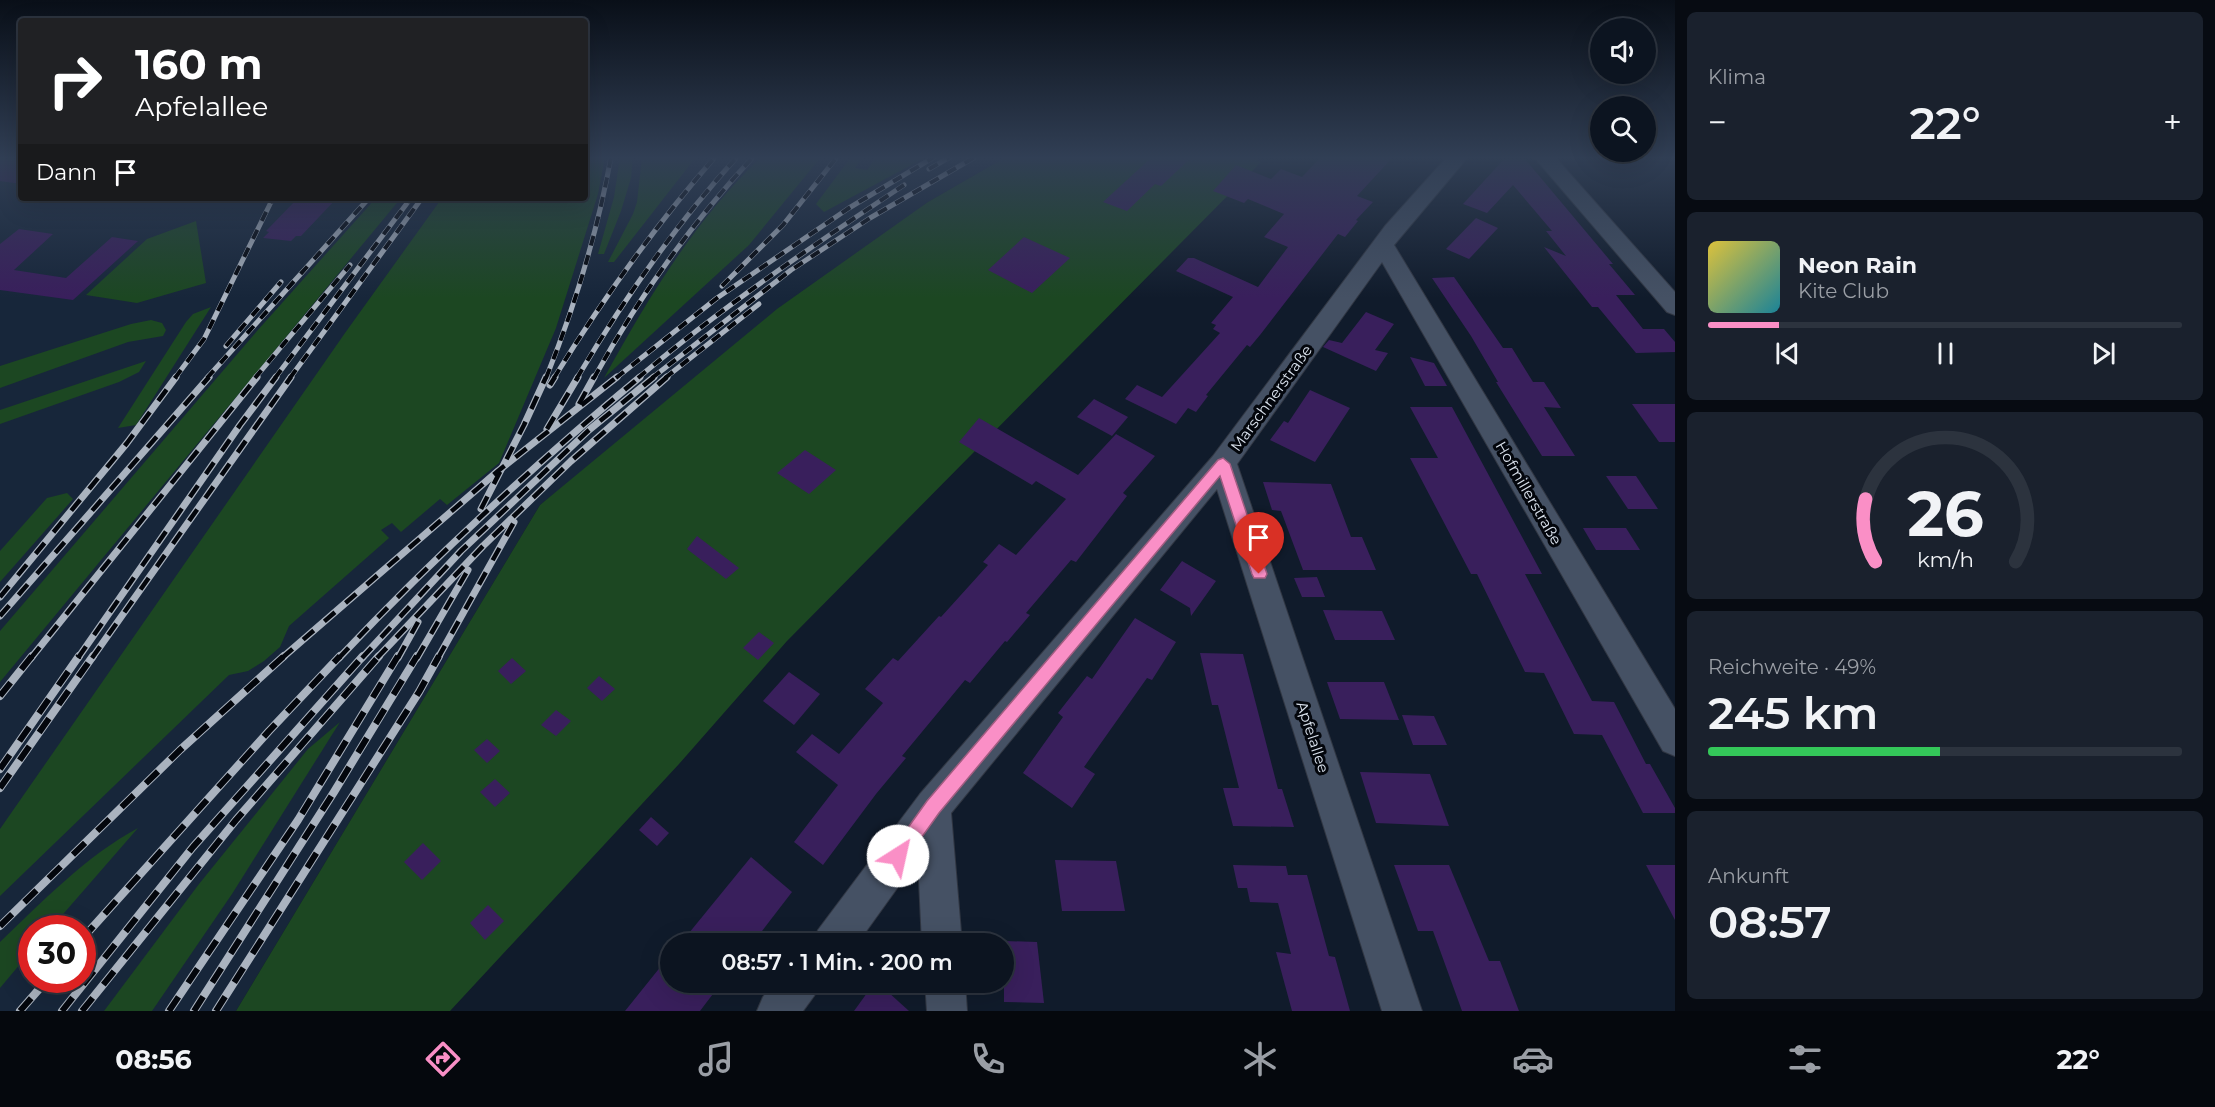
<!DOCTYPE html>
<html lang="de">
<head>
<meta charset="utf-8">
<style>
	:root { --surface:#0c1420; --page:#1a212d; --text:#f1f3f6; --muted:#9a9ea5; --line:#2c333e; --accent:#fa8fc6 }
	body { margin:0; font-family:Montserrat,sans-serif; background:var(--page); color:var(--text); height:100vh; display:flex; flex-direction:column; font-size:22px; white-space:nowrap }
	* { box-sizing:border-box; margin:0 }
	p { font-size:20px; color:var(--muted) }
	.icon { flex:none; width:33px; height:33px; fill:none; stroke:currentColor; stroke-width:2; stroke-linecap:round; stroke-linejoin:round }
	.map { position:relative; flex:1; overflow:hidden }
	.sheet { display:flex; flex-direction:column; gap:12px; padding:12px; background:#070b12; width:540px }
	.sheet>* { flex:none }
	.hud { position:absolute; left:18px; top:18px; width:570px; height:183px; border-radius:6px; box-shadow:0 6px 24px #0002,0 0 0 2px var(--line); background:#202124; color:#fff; overflow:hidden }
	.fabs { position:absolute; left:1590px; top:18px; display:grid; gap:12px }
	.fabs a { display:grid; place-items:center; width:66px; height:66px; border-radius:50%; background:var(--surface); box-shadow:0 6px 24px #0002,0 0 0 2px var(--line); font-size:30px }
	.speed { position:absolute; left:18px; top:915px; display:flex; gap:12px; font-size:30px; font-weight:700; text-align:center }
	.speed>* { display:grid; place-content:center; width:78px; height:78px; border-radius:50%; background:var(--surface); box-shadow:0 6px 24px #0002,0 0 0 2px var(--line); line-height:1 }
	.speed .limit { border:9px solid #d22; background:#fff; color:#111 }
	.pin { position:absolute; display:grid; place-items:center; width:51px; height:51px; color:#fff; margin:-62px -26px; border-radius:50% 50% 50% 0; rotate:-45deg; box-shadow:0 0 6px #0007 }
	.pin .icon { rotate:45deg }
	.me { position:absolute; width:66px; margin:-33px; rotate:35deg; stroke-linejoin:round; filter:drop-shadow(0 0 4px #0008) }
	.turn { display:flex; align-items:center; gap:21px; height:126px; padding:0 18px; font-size:27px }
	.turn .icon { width:78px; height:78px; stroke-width:2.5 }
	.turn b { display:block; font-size:42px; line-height:51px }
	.then { display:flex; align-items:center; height:57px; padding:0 18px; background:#0003; gap:12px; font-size:22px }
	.big { font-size:45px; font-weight:600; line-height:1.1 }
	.sheet .tile { flex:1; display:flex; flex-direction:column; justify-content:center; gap:9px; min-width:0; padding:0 21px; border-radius:9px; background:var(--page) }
	.sheet .dial { align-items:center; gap:0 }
	.dial svg { height:156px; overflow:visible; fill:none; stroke:var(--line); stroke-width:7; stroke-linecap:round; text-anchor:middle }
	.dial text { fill:var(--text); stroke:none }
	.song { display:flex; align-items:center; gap:18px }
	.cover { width:72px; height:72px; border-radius:9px; background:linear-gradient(135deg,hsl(50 70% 55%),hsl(190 70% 35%)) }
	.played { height:6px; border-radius:3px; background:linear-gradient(90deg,var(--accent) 15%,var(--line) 15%) }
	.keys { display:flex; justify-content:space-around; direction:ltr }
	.heat { display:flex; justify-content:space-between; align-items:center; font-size:33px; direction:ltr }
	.charge { height:9px; border-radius:4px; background:linear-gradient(90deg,#34c759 49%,var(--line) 0) }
	.trip { position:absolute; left:660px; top:933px; width:354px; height:60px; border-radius:30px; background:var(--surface); box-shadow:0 6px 24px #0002,0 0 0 2px var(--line); font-weight:600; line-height:60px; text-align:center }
	.tabs { display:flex; height:96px; justify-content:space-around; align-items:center; background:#05080d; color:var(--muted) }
	.tabs .icon { width:42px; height:42px }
	.tabs .on { color:var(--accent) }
	.tabs b { font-size:27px; color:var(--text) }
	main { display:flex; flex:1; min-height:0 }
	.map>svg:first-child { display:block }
	.built { fill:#17263a; fill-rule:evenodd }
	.green { fill:#1c4722 }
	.building { fill:#391f5c }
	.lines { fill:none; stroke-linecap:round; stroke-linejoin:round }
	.minor-casing { stroke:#313743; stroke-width:2 }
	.minor { fill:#455164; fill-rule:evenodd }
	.rail-far2-casing { stroke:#aab3bf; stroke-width:5 }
	.rail-far1-casing { stroke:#aab3bf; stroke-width:7 }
	.rail-casing { stroke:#aab3bf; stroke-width:8 }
	.rail-far2 { stroke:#03060c; stroke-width:4; stroke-dasharray:10; stroke-linecap:butt }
	.rail-far1 { stroke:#03060c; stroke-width:4.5; stroke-dasharray:14; stroke-linecap:butt }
	.rail { stroke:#03060c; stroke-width:6; stroke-dasharray:17; stroke-linecap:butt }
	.route { fill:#fa8fc6; stroke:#a25d81; stroke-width:1.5 }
	.labels { text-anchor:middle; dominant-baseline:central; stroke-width:6; stroke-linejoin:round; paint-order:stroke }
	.street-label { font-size:15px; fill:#dbe3ee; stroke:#03060c }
</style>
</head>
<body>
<main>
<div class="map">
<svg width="1675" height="1011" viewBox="0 0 1675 1011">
	<rect width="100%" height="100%" fill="#101b2b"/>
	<path class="built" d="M 0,157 L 21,157 L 21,198 L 585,198 L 585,157 L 1006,157 L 928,202 L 540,505 L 236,1011 L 0,1011 ZM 32,928 L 82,928 L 82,980 L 32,980 Z"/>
	<g class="green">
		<polygon points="585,157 605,157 598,194 556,328 499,463 447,505 440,499 401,532 392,523 381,530 389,538 289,626 280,647 264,661 248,671 229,675 0,896 0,829 345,333 442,198 585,198"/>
		<polygon points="620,157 633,157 631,178 621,211 604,254 598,254 614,197"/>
		<polygon points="642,157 696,157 614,262 608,262 633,214 637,202"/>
		<path d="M 761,157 L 821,157 L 749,245 L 604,378 C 648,298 695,220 761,157 Z"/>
		<polygon points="851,157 863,157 855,168 867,170 876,157 926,157 824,212 816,204"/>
		<polygon points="1006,157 1252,157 1261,162 787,641 679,764 450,1011 236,1011 540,505 777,309 928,202"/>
		<polygon points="376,198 401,198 0,682 0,631 257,331"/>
		<polygon points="196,221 206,283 137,303 86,295 147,239"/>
		<polygon points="211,307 136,425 118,428 186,322 193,314"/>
		<polygon points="151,320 162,323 166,330 163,336 128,342 0,388 0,366 131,324"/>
		<polygon points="146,361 139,372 119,382 0,424 0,410"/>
		<polygon points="67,493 73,499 0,582 0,551 47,498"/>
		<polygon points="340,722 232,894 152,1011 104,1011 199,884 308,749"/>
		<path d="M 138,828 L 51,928 L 32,928 L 31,951 L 0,988 L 0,942 C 43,901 86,856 138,828 Z"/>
	</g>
	<g class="building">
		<polygon points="1152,157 1192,157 1161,186 1155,184 1127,211 1103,202"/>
		<polygon points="1321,157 1393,157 1357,196 1373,202 1356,220 1358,221 1345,237 1338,234 1260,335 1250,347 1247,345 1206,395 1208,396 1196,412 1188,408 1176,424 1125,399 1137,385 1162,397 1220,333 1213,329 1216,325 1211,323 1233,297 1176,271 1188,258 1194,258 1258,287 1288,247 1264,237 1284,214 1248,199 1244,203 1213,191 1236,165 1271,179 1281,169 1302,177"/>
		<polygon points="0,159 21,161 21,184 0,181"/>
		<polygon points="1504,159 1525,159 1613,264 1609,264 1635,295 1616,295 1643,329 1664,329 1675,342 1675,352 1636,353 1598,307 1592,307 1544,247 1566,256 1546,231 1552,231 1513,185 1487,213 1463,204"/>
		<polygon points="298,198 337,198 301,236 296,236 291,241 263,238 269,232 266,231"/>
		<polygon points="1476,218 1498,228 1469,259 1446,249"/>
		<polygon points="19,229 53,234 14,270 66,278 112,237 138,241 73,300 0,290 0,244"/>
		<polygon points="1024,237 1070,258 1032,293 988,270"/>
		<polygon points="1454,277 1503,348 1512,348 1533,382 1544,382 1561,408 1544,407 1575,456 1542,456 1496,382 1498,382 1471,336 1432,278"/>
		<polygon points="1366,312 1394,324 1375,350 1388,353 1376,371 1323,347 1329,340 1342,343"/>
		<polygon points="1410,357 1434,363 1447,386 1425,386"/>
		<polygon points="1310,390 1350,408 1315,462 1270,440 1284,421 1288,423"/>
		<polygon points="1094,399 1128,417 1112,436 1077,417"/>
		<polygon points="1632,404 1675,404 1675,442 1659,442"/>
		<polygon points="1410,407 1452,407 1542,574 1525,574 1592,701 1614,702 1646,764 1650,764 1675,808 1675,813 1643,813 1602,735 1574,734 1544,673 1525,672 1477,574 1471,574 1410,458 1438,458"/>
		<polygon points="979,418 1078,475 1116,434 1155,456 1123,493 1127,496 1076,562 1071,560 1026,613 1030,615 1007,642 1005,641 970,683 965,680 902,756 906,758 876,794 823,865 794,842 838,785 796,752 812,734 839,754 883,703 865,689 893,658 898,661 939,616 941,617 988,565 983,562 999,544 1016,555 1066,499 1036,481 1032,485 959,442"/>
		<polygon points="805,450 836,470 809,494 777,473"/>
		<polygon points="1606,476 1636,476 1658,509 1628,509"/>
		<polygon points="1263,482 1331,484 1351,537 1362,537 1376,570 1303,570 1281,511 1272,510"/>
		<polygon points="1583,528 1626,528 1640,550 1596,550"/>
		<polygon points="697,536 739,568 726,579 687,549"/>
		<polygon points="1182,561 1216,581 1191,616 1190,608 1160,590"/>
		<polygon points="1317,577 1325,597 1302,597 1294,578"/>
		<polygon points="1323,610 1382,611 1395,640 1335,640"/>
		<polygon points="1135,618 1176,642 1152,680 1147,678 1084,767 1095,774 1072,808 1023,773 1063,717 1058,713 1087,676 1092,679"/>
		<polygon points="759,632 774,643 758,660 743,648"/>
		<polygon points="1200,653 1243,654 1278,789 1282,789 1294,827 1233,826 1223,788 1239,788 1218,705 1212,705"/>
		<polygon points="512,658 526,671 511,684 498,671"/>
		<polygon points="789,672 820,694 794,725 763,701"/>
		<polygon points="599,676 615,689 602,701 587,688"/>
		<polygon points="1327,682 1384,682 1399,720 1340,719"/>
		<polygon points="556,710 571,721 556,736 541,725"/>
		<polygon points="1402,715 1434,716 1447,745 1413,745"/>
		<polygon points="487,739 500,751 487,763 474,750"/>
		<polygon points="1360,772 1430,774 1449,826 1376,823"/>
		<polygon points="495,779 510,793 495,807 480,792"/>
		<polygon points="651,817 669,833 657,846 639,830"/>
		<polygon points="423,843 441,861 422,880 404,862"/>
		<polygon points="751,857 792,892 752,944 680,944"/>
		<polygon points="1055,860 1116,861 1125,911 1062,911"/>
		<polygon points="1233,865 1286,866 1288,875 1307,875 1329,956 1335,957 1350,1011 1292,1011 1276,952 1291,954 1278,903 1250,902 1247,888 1238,888"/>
		<polygon points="1394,865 1449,865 1489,961 1500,961 1519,1011 1462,1011 1433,931 1418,931"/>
		<polygon points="1646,865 1675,865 1675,920"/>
		<polygon points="488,905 504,921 485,940 470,923"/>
		<polygon points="1004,941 1037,942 1044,1003 1004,1002"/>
		<polygon points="670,955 670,982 722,982 700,1011 625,1011"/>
		<polygon points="875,982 877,982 909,1011 854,1011"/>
	</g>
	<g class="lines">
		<g class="minor-casing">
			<g id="minor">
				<polygon points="1447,157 1468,157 1394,245 1675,709 1675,756 1663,751 1382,262 1237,464 1422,1011 1382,1011 1217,489 951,813 962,944 922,944 918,859 857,944 813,944 818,930 920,794 1213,456 1385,226"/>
				<polygon points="1534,157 1555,157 1675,292 1675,315 1667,312"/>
				<polygon points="774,982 820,982 814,996 803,1011 757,1011 763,997"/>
				<polygon points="925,982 965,982 967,1011 927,1011"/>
			</g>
		</g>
		<use href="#minor" class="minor"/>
		<g class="rail-far2-casing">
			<g id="rail-far2">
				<polyline points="929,169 950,157"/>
				<polyline points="722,286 783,225 837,157"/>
				<polyline points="226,346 281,282"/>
				<polyline points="175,378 204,339 273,198"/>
				<polyline points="207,378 369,198"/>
				<polyline points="255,378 350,265"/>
				<polyline points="275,378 411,198"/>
				<polyline points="290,378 422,198"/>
				<path d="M 546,378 C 575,306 597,234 611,157"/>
				<path d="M 554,378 C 602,300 655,226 715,157"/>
				<path d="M 577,378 C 624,299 675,225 737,157"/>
				<path d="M 594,378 C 638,298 691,224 753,157"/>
				<polyline points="616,378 717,298 849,208 934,157"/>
				<path d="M 638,378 C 722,307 812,246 904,185"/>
				<polyline points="652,378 791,270 870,218 975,157"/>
				<polyline points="665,378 759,304"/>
			</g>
		</g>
		<g class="rail-far1-casing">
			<g id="rail-far1">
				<polyline points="550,385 555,377"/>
				<polyline points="579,404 594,377"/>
				<polyline points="547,429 578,377"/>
				<polyline points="481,509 524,425 546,377"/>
				<polyline points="0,597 127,443 176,377"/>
				<polyline points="0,616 209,377"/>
				<polyline points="31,658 257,377"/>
				<polyline points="78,658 240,425 276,377"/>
				<polyline points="92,658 291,377"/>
				<polyline points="282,658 498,471 617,377"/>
				<path d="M 339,658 C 433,558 534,465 640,377"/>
				<polyline points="362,658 461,551 589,430 654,377"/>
				<polyline points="377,658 483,546 571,461 667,377"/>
				<polyline points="398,658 418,622"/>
				<polyline points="417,658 468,570"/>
				<polyline points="438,658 514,522"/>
			</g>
		</g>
		<g class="rail-casing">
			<g id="rail">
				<polyline points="0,696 32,656"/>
				<polyline points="0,769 79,656"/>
				<polyline points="0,788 93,656"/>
				<polyline points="0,926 180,750 284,656"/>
				<polyline points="82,939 269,731 340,656"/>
				<polyline points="20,1011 47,980"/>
				<polyline points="62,1011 193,847 363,656"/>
				<polyline points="82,1011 236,820 379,656"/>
				<polyline points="169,1011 298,820 398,656"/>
				<polyline points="194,1011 334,792 417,656"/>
				<polyline points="216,1011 419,692 439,656"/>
			</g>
		</g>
		<use href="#rail-far2" class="rail-far2"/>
		<use href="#rail-far1" class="rail-far1"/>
		<use href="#rail" class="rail"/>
	</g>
	<linearGradient id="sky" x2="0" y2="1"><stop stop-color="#090f18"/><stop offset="0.53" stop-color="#313f55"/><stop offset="1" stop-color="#313f55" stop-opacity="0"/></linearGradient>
	<rect width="1675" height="298" fill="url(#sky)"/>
	<polygon class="route" points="1223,458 1230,464 1267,574 1265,578 1254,578 1252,574 1220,476 939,813 904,862 898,865 892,862 889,856 892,850 927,801 1218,460"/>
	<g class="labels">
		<g class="street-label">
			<text transform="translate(1271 398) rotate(-54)">Marschnerstraße</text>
			<text transform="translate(1529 493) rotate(60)">Hofmillerstraße</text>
			<text transform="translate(1313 737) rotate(72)">Apfelallee</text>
		</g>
	</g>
</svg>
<div class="fabs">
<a><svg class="icon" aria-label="sound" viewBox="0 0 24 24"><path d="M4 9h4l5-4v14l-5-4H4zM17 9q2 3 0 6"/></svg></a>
<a><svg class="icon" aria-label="search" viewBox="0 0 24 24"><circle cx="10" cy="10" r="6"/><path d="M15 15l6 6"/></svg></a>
</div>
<div class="speed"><div class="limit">30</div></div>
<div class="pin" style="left:1259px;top:574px;background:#d93025"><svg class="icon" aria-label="arrive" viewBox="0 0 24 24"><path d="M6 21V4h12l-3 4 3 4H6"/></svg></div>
<svg class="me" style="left:898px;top:856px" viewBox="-20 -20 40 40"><circle r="19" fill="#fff"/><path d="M0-13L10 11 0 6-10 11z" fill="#fa8fc6"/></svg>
<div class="trip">08:57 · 1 Min. · 200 m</div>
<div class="hud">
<div class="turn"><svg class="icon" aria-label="right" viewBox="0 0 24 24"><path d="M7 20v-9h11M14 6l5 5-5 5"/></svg><div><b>160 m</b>Apfelallee</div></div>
<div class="then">Dann<svg class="icon" aria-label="arrive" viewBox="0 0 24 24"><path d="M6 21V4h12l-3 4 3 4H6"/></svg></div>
</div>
</div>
<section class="sheet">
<div class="tile"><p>Klima</p>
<div class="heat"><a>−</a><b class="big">22°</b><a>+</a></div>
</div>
<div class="tile">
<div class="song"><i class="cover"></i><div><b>Neon Rain</b><p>Kite Club</p></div></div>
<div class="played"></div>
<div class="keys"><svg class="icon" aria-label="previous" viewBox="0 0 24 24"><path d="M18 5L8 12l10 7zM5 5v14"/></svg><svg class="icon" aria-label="pause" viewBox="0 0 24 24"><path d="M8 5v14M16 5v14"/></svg><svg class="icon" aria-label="next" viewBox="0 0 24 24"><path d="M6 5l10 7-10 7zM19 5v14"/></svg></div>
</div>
<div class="tile dial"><svg viewBox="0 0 100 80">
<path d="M14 69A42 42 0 1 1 86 69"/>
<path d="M14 69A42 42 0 0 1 9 37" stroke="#fa8fc6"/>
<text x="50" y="56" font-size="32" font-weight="700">26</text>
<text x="50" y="72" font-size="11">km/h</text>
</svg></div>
<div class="tile"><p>Reichweite · 49%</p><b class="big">245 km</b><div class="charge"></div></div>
<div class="tile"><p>Ankunft</p><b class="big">08:57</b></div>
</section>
</main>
<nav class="tabs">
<b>08:56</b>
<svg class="icon on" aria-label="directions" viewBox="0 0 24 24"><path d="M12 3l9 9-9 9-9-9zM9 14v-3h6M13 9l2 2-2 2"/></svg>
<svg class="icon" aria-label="music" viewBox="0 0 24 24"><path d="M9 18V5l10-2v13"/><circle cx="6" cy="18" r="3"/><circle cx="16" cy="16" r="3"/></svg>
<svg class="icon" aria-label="phone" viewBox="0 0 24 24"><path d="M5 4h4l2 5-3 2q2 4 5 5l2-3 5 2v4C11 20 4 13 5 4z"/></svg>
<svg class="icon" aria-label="climate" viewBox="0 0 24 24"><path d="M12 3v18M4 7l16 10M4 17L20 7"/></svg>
<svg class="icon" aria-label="car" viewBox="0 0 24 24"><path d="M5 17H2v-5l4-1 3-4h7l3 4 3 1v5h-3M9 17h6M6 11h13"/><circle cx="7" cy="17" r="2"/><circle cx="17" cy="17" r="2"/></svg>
<svg class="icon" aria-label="filters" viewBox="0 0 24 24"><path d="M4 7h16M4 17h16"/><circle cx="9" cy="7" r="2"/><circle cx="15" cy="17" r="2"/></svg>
<b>22°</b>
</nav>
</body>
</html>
